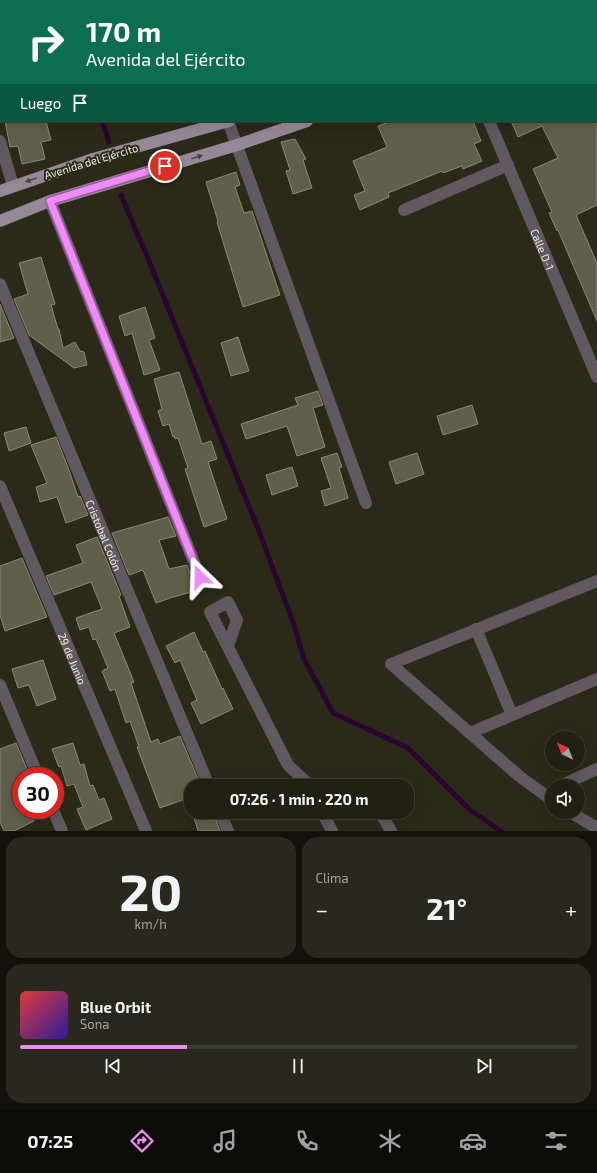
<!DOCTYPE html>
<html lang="es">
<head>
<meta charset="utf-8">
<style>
	:root { --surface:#202013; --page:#28281c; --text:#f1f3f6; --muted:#a2a3a0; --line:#3d3e33; --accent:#ef8bf7 }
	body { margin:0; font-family:"Exo 2",sans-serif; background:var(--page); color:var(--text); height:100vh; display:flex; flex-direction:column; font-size:15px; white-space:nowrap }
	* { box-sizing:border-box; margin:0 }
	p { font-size:13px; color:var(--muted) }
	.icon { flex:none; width:22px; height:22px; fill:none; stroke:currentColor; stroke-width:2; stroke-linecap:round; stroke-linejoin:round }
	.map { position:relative; height:831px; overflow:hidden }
	.panel { display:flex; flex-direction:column; gap:6px; padding:6px; background:#12120a; flex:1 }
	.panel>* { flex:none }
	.hud { position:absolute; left:0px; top:0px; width:597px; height:122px; box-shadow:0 4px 16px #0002,0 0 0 1px var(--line); background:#0b6e4f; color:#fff; overflow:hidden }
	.needle { width:26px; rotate:317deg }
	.fabs { position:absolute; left:545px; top:731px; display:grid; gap:8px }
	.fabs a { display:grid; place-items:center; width:40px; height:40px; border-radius:50%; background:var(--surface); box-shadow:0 4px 16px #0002,0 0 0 1px var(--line); font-size:20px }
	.speed { position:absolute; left:12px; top:767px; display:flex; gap:8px; font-size:20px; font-weight:700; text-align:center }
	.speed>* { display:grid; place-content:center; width:52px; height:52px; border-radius:50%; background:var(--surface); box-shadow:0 4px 16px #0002,0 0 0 1px var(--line); line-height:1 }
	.speed .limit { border:6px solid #d22; background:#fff; color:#111 }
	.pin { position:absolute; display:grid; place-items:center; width:34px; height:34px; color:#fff; margin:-17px; border:2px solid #fff; border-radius:50%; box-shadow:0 1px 4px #0007 }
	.me { position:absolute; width:44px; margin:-22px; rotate:338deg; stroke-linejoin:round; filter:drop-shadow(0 0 3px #0008) }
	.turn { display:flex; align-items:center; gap:14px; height:84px; padding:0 20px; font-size:18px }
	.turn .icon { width:52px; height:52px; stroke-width:2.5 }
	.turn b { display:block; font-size:28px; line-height:34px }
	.then { display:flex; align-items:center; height:38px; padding:0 20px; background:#0003; gap:8px; font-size:15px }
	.big { font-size:30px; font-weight:700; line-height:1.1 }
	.panel .card { flex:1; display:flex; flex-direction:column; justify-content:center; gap:6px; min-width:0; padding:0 14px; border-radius:16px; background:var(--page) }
	.panel .dial { align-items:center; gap:0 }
	.dial b { font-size:52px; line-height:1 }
	.song { display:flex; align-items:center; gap:12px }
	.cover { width:48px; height:48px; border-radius:6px; background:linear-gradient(135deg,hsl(0 70% 55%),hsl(250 70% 35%)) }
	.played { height:4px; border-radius:2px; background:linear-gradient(90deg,var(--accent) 30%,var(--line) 30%) }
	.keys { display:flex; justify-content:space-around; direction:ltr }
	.heat { display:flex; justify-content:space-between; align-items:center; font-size:22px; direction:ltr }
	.panel .tiles { flex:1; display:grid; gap:6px; grid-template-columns:1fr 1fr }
	.card:last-child { grid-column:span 2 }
	.trip { position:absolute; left:184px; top:779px; width:230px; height:40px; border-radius:16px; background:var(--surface); box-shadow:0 4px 16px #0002,0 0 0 1px var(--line); font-weight:700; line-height:40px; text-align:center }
	.dock { display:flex; height:64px; justify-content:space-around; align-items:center; background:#0d0d08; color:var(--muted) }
	.dock .icon { width:28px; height:28px }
	.dock .on { color:var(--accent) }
	.dock b { font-size:18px; color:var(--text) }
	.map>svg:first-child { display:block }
	.green { fill:#413e0d }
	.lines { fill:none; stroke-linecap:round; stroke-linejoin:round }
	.stream { stroke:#2c0430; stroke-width:5 }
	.building { fill:#5f5f4c; stroke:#8a8975 }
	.minor { stroke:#605960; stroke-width:12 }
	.major { stroke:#968997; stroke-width:12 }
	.oneway { fill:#4b463f }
	.route-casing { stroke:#9b5aa1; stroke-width:10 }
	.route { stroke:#ef8bf7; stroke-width:7 }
	.labels { text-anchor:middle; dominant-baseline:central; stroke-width:4; stroke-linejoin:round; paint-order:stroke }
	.street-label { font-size:11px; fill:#eeede3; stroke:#2b2a19 }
</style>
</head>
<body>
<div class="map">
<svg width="597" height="831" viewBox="0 0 597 831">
	<rect width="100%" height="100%" fill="#2b2a19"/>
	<polygon class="green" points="0,0 174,0 175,1 1,1 1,29"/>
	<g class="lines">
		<g class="stream">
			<polyline points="13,0 14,1"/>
			<polyline points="102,121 109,142"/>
			<polyline points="121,195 149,261 259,531 294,625 304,659 333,713 408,748 470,810 501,831"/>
		</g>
	</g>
	<g class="building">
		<polygon points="5,121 46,121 51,140 41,142 45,159 22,164 18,146 10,147"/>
		<polygon points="391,121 473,121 481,141 474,144 482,161 463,169 462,166 443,173 442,171 388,193 389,197 360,210 354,195 365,191 353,161 387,147 378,126"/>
		<polygon points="511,121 597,121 597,205 576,215 597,263 597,321 558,230 557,231 549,213 552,212 533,169 558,158 542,126 518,137"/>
		<polygon points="295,139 306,159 303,160 312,188 293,194 286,171 290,170 281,142"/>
		<polygon points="236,172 240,185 235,187 244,213 252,211 280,295 243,307 217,222 218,221 206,182"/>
		<polygon points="41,257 55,304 51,305 58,329 59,329 63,348 75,342 80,351 84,352 87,365 74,368 29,335 14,299 28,294 19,263"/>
		<polygon points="0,304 14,338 0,342"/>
		<polygon points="145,307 155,338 149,340 160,370 144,375 132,333 125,336 119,316"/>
		<polygon points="238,337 249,371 231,376 221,343"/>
		<polygon points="179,372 202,444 211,441 217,459 208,462 227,519 204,527 185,469 188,468 178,438 175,439 174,436 173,437 169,424 163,426 158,411 162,409 154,379"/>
		<polygon points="318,391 323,405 313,408 325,447 297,456 287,426 246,439 241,424 298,405 295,398"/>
		<polygon points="472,405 478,424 443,435 437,416"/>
		<polygon points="26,427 31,443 9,451 4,433"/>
		<polygon points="56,437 69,470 78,497 80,496 88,515 66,523 57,497 40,502 36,487 47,483 31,445"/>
		<polygon points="337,453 342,467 339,468 348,498 325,506 321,491 331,488 321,458"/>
		<polygon points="417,453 424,474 396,484 389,462"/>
		<polygon points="292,467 298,486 272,495 266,475"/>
		<polygon points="168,517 176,536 159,540 169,569 187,565 193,579 196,591 173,597 156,603 143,570 129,575 112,533"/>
		<polygon points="97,537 121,595 119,596 130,627 114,633 134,682 131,683 151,742 158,739 160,744 180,736 201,786 191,786 191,797 160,808 137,747 139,747 130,721 126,723 115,689 110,691 102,671 108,668 96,639 93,640 89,627 80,630 76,618 102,609 91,582 54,595 46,576 83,563 76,545"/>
		<polygon points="22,558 47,617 5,631 0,615 0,566"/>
		<polygon points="194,632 203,652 205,651 222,689 223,688 233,709 201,724 191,703 197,700 180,660 175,663 166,646"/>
		<polygon points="43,660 56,699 37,706 29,685 18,688 12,669"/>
		<polygon points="16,743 30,776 21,776 21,781 16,783 21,794 21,810 29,810 34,821 14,831 4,831 0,822 0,749"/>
		<polygon points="73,743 80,765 84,764 90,786 93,785 99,800 104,798 112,819 86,830 77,809 83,807 74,784 67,786 61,766 59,767 52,749"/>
		<polygon points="213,812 220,831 198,831 194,818"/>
	</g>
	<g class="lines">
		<g class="minor">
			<polyline points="300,0 300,1"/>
			<polyline points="353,0 353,1"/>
			<polyline points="413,0 414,1"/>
			<polyline points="470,0 471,1"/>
			<polyline points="596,70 597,72"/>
			<polyline points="228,121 366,503"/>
			<path id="s1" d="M 489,121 L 597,377"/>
			<polyline points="0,141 13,186"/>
			<polyline points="50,201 200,577"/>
			<polyline points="404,210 508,165"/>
			<path id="s2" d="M 0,284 L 209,786"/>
			<path id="s3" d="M 0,486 L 146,831"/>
			<polyline points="476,629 512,715"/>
			<polyline points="228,646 237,620 228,602 210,612 288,765 306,782 308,786"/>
			<polyline points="0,685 38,776"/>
			<polyline points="470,733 597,679"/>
			<polyline points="560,786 597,769"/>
			<polyline points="552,800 519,776 391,664 597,581"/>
			<polyline points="53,810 62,831"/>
			<polyline points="220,812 228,831"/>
			<polyline points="322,812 332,831"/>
			<polyline points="380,812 391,831"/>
			<polyline points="570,812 597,828"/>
		</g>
		<g class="major">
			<polyline points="581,1 583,0"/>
			<polyline points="596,20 597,19"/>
			<polyline points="0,191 93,159 229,121"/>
			<polyline points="0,221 50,201 237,145 307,121"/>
		</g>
	</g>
	<defs><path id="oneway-solid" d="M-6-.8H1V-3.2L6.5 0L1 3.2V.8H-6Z"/></defs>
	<g class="oneway">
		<use href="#oneway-solid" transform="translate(197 157) rotate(-17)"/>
		<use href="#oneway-solid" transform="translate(31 180) rotate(161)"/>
	</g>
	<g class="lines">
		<g class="route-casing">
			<polyline id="route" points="165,166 50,201 200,577"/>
		</g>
		<use href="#route" class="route"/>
	</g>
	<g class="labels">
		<g class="street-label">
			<text transform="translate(91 161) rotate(-17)">Avenida del Ejército</text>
			<text stroke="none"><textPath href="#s1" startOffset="139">Calle D-1</textPath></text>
			<text stroke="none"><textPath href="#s2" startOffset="272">Cristobal Colón</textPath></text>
			<text stroke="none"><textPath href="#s3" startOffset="187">29 de Junio</textPath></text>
		</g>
	</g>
</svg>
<div class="fabs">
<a><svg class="needle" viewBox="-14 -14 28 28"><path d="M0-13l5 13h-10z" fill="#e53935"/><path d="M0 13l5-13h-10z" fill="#a2a3a0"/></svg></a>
<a><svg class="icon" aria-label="sound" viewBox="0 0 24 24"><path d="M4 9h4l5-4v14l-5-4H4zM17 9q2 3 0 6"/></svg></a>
</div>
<div class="speed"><div class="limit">30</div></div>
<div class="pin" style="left:165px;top:166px;background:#d93025"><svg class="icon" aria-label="arrive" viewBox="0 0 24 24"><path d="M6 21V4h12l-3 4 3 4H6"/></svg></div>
<svg class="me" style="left:200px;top:577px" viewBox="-20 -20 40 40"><path d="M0-17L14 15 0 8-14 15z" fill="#ef8bf7" stroke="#fff" stroke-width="4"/></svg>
<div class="trip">07:26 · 1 min · 220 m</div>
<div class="hud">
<div class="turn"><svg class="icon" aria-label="right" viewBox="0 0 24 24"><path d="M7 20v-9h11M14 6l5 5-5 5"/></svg><div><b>170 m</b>Avenida del Ejército</div></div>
<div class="then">Luego<svg class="icon" aria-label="arrive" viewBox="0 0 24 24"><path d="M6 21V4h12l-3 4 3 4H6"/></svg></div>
</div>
</div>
<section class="panel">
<div class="tiles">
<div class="card dial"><b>20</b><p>km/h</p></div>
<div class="card"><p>Clima</p>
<div class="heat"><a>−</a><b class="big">21°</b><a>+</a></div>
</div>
<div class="card">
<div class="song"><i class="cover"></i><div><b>Blue Orbit</b><p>Sona</p></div></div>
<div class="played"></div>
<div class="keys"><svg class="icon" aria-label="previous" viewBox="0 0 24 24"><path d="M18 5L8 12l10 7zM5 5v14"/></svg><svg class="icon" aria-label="pause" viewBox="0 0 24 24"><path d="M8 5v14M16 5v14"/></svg><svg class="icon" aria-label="next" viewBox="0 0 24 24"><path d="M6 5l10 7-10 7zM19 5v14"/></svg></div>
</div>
</div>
</section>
<nav class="dock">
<b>07:25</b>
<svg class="icon on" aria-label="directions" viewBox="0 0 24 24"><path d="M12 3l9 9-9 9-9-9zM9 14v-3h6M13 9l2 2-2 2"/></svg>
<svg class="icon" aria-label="music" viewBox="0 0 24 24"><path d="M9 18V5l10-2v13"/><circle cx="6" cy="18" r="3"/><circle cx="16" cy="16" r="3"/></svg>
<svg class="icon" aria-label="phone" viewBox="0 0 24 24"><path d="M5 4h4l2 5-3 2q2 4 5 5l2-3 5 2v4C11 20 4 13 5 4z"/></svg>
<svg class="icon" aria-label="climate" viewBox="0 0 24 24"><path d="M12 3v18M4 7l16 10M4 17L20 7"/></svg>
<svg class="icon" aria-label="car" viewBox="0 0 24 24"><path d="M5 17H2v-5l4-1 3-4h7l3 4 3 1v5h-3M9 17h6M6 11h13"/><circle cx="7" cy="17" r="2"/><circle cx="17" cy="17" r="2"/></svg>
<svg class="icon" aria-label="filters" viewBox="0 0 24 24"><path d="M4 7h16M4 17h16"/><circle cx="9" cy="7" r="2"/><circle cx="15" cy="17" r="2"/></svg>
</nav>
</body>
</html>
